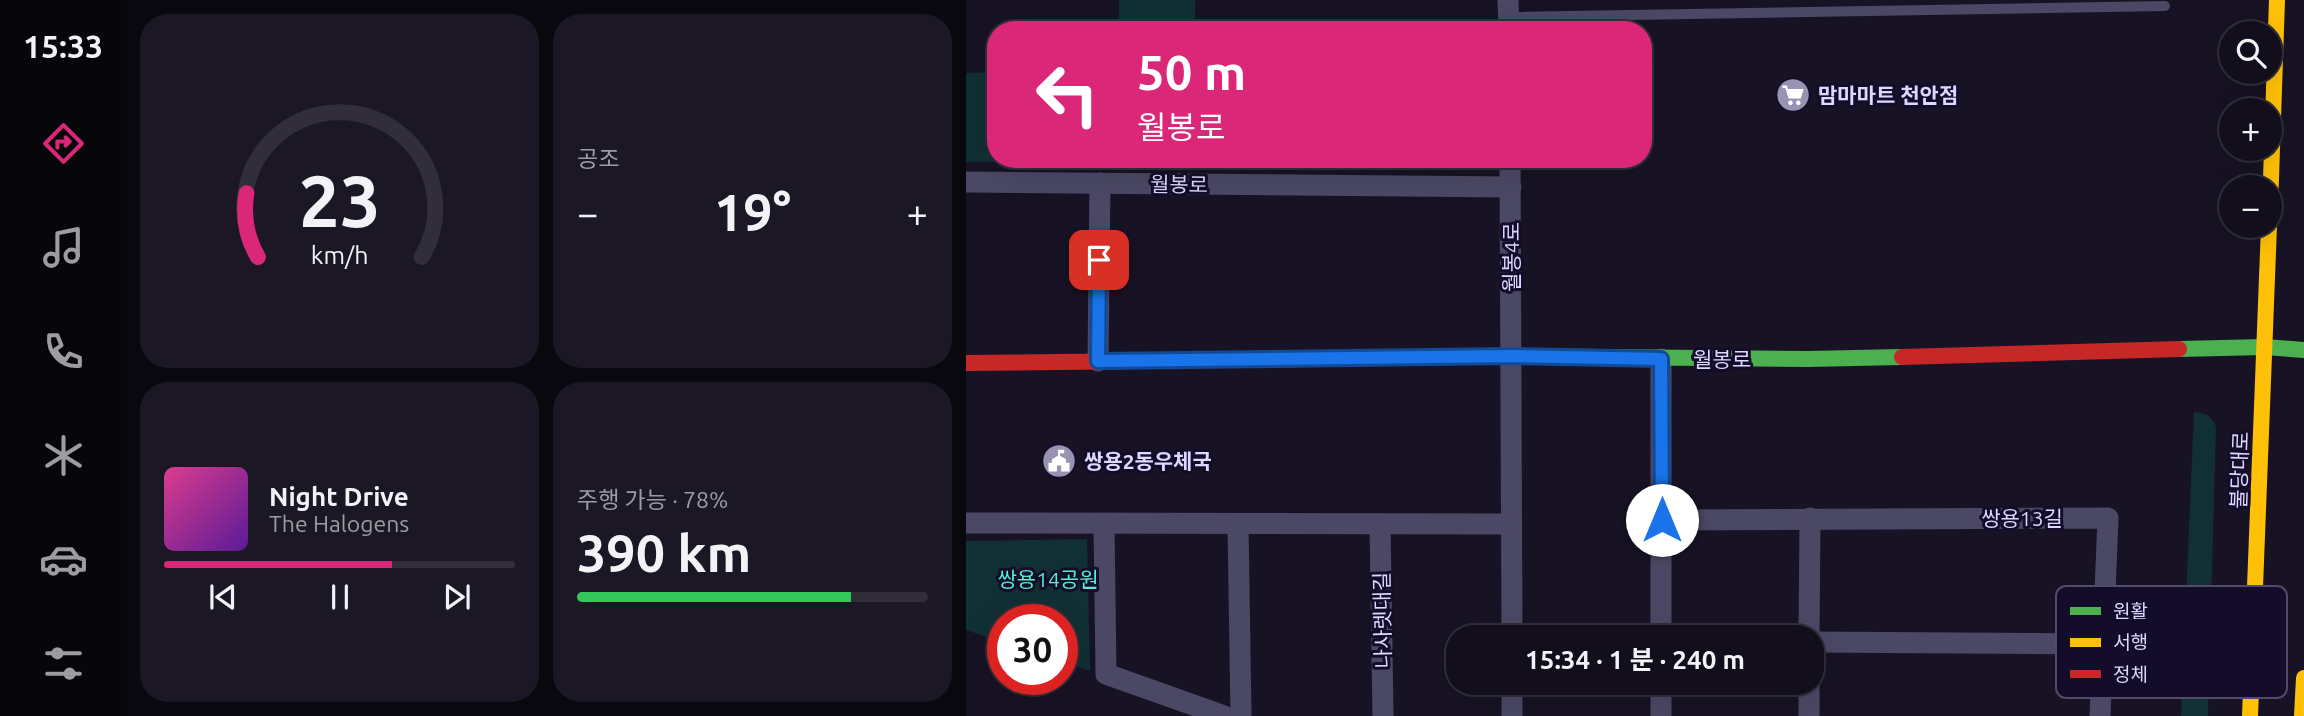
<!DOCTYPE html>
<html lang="ko">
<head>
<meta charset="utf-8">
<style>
	:root { --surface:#120e1b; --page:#1b1724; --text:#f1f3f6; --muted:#9c9ca3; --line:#312e3a; --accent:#db2777 }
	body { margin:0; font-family:Ubuntu,"Noto Sans KR",sans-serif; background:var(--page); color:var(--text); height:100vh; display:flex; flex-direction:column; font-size:26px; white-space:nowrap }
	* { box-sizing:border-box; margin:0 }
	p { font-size:23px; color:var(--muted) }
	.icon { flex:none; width:38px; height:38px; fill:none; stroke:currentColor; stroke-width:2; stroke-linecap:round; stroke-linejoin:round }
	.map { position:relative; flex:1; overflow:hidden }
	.drawer { display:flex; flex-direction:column; gap:14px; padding:14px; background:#0a080f; width:840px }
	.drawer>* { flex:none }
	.top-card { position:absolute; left:21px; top:21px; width:665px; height:147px; border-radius:28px; box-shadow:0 7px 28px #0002,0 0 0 2px var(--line); background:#db2777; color:#fff; overflow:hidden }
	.tools { position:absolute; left:1253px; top:21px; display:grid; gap:14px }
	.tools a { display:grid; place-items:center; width:63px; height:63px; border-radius:50%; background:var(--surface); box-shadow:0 7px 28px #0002,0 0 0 2px var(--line); font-size:35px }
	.speed { position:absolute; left:21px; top:604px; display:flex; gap:14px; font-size:35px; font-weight:700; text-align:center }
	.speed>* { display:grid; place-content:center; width:91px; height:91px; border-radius:50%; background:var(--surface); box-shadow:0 7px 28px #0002,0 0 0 2px var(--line); line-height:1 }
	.speed .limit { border:10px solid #d22; background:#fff; color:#111 }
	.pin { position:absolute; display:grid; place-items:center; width:60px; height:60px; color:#fff; margin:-30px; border-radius:14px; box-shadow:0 4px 10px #0006 }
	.me { position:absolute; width:77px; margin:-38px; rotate:0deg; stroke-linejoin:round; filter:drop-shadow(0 0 5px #0008) }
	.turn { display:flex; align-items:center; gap:24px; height:147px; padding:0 35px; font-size:32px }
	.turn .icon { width:91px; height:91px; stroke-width:2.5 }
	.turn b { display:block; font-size:49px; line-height:60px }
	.big { font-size:52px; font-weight:700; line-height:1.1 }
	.drawer .widget { flex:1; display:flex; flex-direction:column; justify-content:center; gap:10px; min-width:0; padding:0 24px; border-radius:28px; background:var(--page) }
	.drawer .dial { align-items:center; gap:0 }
	.dial svg { height:182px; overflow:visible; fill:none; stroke:var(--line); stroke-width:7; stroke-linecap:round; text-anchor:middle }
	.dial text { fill:var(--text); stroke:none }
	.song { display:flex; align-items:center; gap:21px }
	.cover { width:84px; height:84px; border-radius:10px; background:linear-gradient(135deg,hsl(330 70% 55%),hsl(270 70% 35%)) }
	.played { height:7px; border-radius:4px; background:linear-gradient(90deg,var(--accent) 65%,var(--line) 65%) }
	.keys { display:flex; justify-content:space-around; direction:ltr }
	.heat { display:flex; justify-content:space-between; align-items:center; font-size:38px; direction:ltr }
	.charge { height:10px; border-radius:5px; background:linear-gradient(90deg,#34c759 78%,var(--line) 0) }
	.drawer .tiles { flex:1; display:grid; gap:14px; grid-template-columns:repeat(2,1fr) }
	.trip { position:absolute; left:480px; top:625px; width:378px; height:70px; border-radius:28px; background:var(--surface); box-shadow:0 7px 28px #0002,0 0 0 2px var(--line); font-weight:700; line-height:70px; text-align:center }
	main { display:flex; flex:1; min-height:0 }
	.tabs { display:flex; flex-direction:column; width:126px; justify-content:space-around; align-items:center; background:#07060b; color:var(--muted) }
	.tabs .icon { width:49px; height:49px }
	.tabs .active { color:var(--accent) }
	.tabs b { font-size:32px; color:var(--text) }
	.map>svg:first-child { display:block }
	.green { fill:#113033 }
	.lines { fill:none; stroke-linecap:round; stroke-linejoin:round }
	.lane { stroke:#4b4865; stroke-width:10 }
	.street { stroke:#4b4865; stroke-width:21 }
	.fast { stroke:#4caf50; stroke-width:16 }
	.slow { stroke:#ffc107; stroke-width:16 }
	.jam { stroke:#c62828; stroke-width:16 }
	.route-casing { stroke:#114b97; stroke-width:18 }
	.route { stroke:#1a73e8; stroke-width:12 }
	.labels { text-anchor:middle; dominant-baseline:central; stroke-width:6; stroke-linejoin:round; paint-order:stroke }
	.poi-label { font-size:21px; font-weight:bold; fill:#ded7ff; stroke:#140d2a; text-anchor:start }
	.street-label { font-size:21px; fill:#ded7ff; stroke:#140d2a }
	.park-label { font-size:21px; fill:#55ecd0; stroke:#140d2a }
	.key { fill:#140d2a; stroke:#514a6a; stroke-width:2 }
	.key-label { font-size:19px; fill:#ded7ff }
</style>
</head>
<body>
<main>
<nav class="tabs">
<b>15:33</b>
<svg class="icon active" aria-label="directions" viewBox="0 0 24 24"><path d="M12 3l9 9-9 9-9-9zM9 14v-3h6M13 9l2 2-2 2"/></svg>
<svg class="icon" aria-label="music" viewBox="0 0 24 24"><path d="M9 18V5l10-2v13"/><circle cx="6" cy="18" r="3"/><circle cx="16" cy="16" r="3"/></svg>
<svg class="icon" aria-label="phone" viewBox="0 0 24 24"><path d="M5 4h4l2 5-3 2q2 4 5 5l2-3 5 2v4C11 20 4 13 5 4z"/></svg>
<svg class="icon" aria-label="climate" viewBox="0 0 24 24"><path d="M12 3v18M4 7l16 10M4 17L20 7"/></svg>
<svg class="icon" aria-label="car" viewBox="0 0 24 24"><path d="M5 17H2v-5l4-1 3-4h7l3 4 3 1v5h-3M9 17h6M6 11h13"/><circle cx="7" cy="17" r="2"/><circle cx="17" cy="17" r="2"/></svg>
<svg class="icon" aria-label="filters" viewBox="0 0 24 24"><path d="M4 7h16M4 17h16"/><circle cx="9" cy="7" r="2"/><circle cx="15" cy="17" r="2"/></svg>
</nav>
<section class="drawer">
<div class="tiles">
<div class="widget dial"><svg viewBox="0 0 100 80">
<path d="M14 69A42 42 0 1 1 86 69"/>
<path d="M14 69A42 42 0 0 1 9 41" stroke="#db2777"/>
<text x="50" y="56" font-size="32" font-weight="700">23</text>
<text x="50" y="72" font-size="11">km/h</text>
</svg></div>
<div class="widget"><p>공조</p>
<div class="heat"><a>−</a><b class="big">19°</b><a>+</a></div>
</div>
<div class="widget">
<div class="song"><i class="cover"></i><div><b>Night Drive</b><p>The Halogens</p></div></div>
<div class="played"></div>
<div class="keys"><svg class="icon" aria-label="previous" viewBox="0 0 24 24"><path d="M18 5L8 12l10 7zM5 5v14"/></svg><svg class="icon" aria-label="pause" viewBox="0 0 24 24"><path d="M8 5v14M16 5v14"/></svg><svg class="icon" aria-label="next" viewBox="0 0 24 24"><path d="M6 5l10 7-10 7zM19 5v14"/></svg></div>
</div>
<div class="widget"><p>주행 가능 · 78%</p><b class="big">390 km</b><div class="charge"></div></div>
</div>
</section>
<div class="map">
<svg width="1338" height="716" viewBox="0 0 1338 716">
	<rect width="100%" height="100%" fill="#181324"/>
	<g class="green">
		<rect x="153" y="0" width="76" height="30"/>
		<polygon points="30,72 30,159 55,161 0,162 0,73"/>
		<path d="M 1228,412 C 1240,413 1246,416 1250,427 L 1242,716 L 1215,716 Z"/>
		<polygon points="121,539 124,671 96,661 96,620 37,620 37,642 0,630 0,541"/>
	</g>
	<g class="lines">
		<polyline class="lane" points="542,17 1199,6"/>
		<g class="street">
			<polyline points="542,0 543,30"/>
			<polyline points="544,159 546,637"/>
			<polyline points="0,182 545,187"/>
			<polyline points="695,359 695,637"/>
			<polyline points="132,361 134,183"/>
			<polyline points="696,520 1142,518 1134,716"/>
			<polyline points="0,523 545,524"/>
			<polyline points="138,523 140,674 258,716"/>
			<polyline points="272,524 275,716"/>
			<polyline points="414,524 417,716"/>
			<polyline points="843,637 844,518"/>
			<polyline points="845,642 1137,644"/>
			<polyline points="546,682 546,716"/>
			<polyline points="695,716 695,682"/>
			<polyline points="843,716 843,682"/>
		</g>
		<g class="fast">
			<polyline points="1213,349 1299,347 1338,350"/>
			<polyline points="343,359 545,356 842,359 936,357"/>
		</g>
		<g class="slow">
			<polyline points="1304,208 1311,0"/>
			<polyline points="1284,716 1303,226"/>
			<polyline points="1336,716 1338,678"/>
		</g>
		<g class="jam">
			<polyline points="936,357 1213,349"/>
			<polyline points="0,363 343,359"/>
		</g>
	</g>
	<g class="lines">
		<g class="route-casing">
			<polyline id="route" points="133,260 132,361 545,356 695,359 696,520"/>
		</g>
		<use href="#route" class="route"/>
	</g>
	<defs>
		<g id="supermarket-disc" transform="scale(1.75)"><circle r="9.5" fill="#9992b2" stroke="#140d2a"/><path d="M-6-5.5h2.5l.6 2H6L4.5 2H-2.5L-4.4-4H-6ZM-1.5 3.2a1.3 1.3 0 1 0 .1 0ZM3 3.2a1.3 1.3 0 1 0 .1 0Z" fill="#fff"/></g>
		<g id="civic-disc" transform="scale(1.75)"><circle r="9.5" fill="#9992b2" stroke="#140d2a"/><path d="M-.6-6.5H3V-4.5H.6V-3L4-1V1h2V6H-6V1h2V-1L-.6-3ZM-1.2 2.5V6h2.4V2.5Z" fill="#fff"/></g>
	</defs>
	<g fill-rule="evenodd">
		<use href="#supermarket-disc" x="827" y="95"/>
		<use href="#civic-disc" x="93" y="461"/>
	</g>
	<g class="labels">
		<g class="poi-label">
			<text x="852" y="95">맘마마트 천안점</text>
			<text x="118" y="461">쌍용2동우체국</text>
		</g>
		<g class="street-label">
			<text transform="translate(213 184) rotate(1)">월봉로</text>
			<text transform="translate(545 257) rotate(-90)">월봉4로</text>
			<text x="756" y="359">월봉로</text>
			<text transform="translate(1273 470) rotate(-88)">불당대로</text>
			<text x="1056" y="518">쌍용13길</text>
			<text transform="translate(416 620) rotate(-91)">나사렛대길</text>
		</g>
		<g class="park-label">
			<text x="82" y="579">쌍용14공원</text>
		</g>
	</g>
	<rect x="1090" y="586" width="231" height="112" rx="10" class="key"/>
	<rect x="1104" y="607" width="31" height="8" fill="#4caf50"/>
	<rect x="1104" y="638" width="31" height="9" fill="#ffc107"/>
	<rect x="1104" y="670" width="31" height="8" fill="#c62828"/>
	<g class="key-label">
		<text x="1147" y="618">원활</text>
		<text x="1147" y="649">서행</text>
		<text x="1147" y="681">정체</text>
	</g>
</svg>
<div class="tools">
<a><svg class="icon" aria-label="search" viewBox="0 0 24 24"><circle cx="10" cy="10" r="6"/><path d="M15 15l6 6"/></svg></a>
<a>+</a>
<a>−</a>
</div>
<div class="speed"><div class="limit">30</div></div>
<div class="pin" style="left:133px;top:260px;background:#d93025"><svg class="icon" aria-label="arrive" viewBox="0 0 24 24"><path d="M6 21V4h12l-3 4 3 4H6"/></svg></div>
<svg class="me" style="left:696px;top:520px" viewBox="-20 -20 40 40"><circle r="19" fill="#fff"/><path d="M0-13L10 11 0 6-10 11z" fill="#1a73e8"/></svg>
<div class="trip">15:34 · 1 분 · 240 m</div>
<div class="top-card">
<div class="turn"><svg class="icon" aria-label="left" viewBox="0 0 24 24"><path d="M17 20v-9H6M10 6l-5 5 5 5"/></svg><div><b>50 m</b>월봉로</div></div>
</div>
</div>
</main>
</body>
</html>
